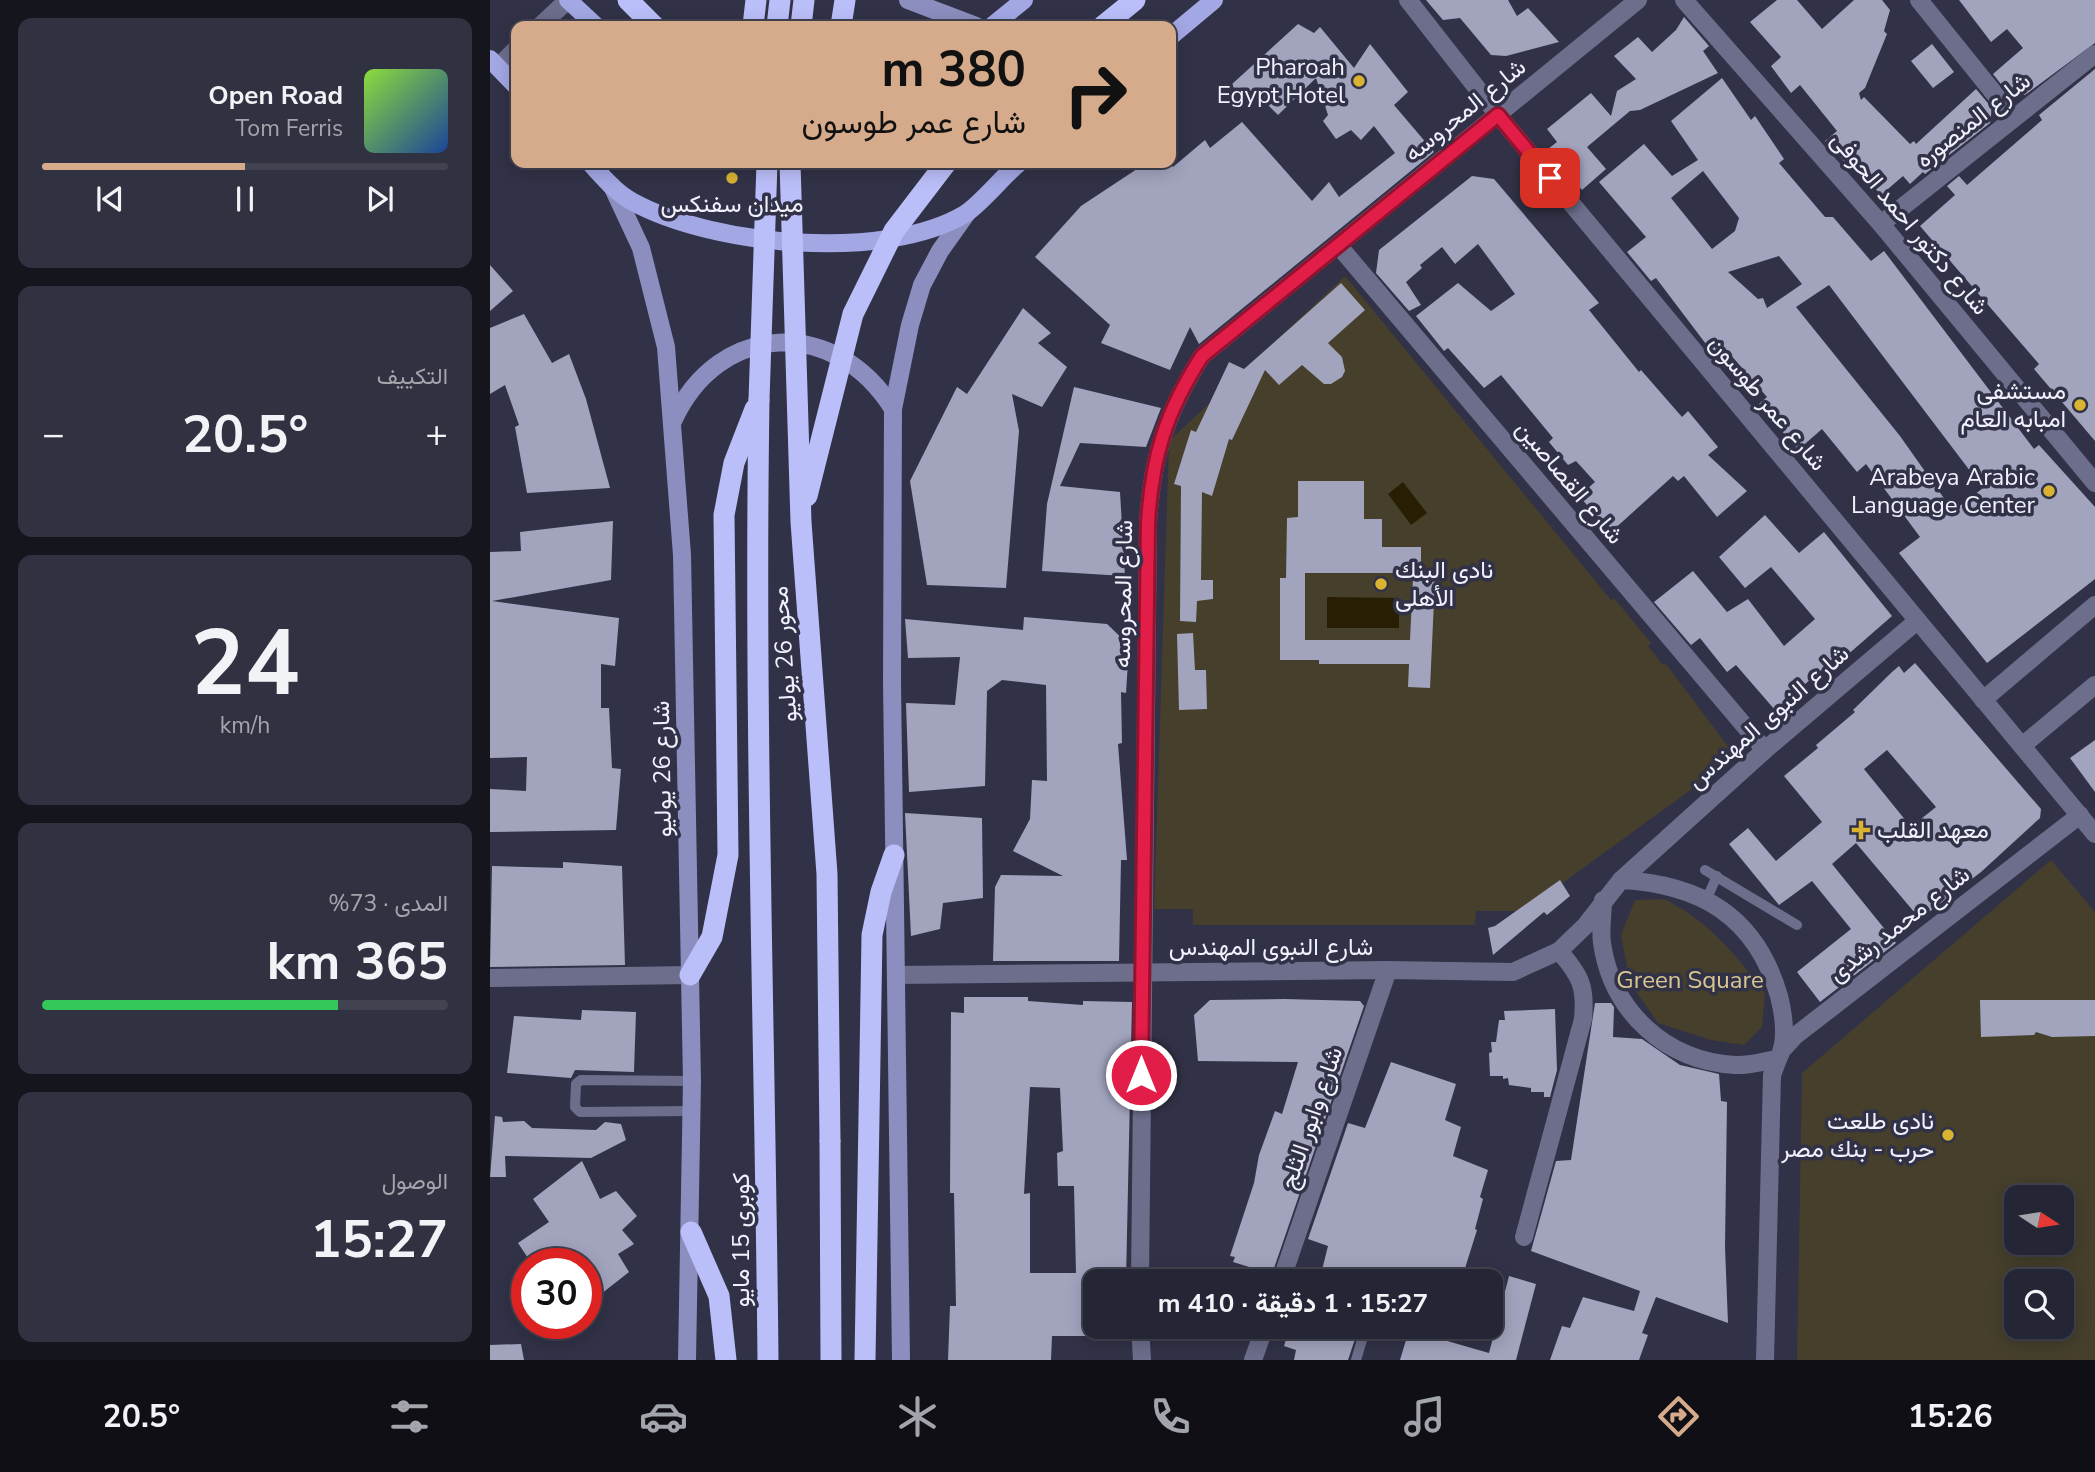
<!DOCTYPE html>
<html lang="ar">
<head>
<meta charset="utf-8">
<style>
	:root { --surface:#252635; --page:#313241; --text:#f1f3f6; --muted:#a3a5ad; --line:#424350; --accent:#d6ab8b }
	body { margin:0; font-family:"Nunito Sans",Vazirmatn,sans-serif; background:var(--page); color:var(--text); direction:rtl; height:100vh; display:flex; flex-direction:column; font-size:26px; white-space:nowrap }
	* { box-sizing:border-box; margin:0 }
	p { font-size:23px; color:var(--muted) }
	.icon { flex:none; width:38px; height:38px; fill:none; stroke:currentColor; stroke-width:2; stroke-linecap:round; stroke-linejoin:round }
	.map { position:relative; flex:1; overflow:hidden; direction:ltr }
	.drawer { display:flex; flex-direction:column; gap:18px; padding:18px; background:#14151d; width:490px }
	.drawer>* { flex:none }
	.guide { position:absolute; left:21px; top:21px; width:665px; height:147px; border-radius:14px; box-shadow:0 4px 18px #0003,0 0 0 2px var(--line); direction:rtl; background:#d6ab8b; color:#111; overflow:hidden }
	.needle { width:46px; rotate:102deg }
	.fabs { position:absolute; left:1514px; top:1185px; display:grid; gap:14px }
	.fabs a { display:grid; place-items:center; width:70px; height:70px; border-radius:14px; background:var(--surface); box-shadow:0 4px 18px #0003,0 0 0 2px var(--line); font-size:35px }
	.speed { position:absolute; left:21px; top:1248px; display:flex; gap:14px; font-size:35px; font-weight:700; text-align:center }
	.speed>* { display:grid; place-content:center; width:91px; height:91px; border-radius:50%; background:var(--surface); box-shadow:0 4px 18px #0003,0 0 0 2px var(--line); line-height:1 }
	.speed .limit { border:10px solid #d22; background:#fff; color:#111 }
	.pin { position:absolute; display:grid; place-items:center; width:60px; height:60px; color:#fff; margin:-30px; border-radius:14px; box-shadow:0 4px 10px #0006 }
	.me { position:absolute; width:77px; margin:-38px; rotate:0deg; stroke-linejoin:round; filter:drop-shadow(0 0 5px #0008) }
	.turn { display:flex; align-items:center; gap:24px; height:147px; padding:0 35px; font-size:32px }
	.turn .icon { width:91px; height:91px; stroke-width:2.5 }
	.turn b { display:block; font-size:49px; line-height:60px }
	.big { font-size:52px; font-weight:700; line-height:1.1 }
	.drawer .tile { flex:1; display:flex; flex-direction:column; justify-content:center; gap:10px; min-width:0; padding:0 24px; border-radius:14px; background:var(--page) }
	.drawer .dial { align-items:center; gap:0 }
	.dial b { font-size:91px; line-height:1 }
	.song { display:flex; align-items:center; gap:21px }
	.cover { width:84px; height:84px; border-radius:10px; background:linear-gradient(135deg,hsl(90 70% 55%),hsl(220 70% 35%)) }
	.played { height:7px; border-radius:4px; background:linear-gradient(90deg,var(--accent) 50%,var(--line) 50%) }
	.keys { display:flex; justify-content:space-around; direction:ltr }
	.heat { display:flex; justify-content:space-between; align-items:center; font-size:38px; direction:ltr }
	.charge { height:10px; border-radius:5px; background:linear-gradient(90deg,#34c759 73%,var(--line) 0) }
	.trip { position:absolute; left:593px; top:1269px; width:420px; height:70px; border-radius:14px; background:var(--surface); box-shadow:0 4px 18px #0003,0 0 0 2px var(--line); font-weight:700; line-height:70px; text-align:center; direction:rtl }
	.menu { display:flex; height:112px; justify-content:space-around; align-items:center; background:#0f0f15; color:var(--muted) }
	.menu .icon { width:49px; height:49px }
	.menu .current { color:var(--accent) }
	.menu b { font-size:32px; color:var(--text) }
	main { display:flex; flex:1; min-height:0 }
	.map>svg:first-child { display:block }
	.green { fill:#453f2c; fill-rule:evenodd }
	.water { fill:#271e03 }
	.building { fill:#a2a4be; fill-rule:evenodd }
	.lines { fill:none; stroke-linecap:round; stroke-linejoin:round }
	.lane { stroke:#6c6e8c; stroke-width:10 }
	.street { stroke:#6c6e8c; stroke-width:18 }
	.secondary { stroke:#8b8ebe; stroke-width:18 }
	.primary { stroke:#a3a7e4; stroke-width:18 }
	.highway { stroke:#bbbff9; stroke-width:21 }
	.highway-bridge { stroke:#bbbff9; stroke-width:21 }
	.route-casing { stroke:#92132f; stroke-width:18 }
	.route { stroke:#e11d48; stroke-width:12 }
	.poi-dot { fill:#dab333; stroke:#313247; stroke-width:2.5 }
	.labels { text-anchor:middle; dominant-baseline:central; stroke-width:7; stroke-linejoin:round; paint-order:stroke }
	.poi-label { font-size:24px; fill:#f0f1fd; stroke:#313247; text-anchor:end }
	.street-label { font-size:24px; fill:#f0f1fd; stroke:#313247 }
	.park-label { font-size:24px; fill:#d9c690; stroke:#313247 }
</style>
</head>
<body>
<main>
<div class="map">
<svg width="1605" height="1360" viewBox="0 0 1605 1360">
	<rect width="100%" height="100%" fill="#313247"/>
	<g class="green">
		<polygon points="855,276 1121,600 1124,598 1161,643 1158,646 1173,665 1176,664 1246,757 1034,911 986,911 985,925 703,925 703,909 664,909 679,441"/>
		<path d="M 1561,860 L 1605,912 L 1605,1360 L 1307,1360 L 1312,1073 ZM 1526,1197 L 1572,1197 L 1572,1242 L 1526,1242 ZM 1526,1281 L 1572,1281 L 1572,1326 L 1526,1326 Z"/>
		<path d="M 1174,899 C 1217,920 1247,955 1275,994 L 1272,1027 L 1254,1045 L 1221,1040 L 1168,1023 L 1140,983 L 1131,935 L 1145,900 Z"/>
	</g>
	<g class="water">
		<polygon points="913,482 937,513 921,525 898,494"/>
		<polygon points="837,597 909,598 909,628 837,628"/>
	</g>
	<g class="building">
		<polygon points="936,0 1018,0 1027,16 1038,8 1069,42 1016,56 1001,55 970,18 953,20"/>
		<polygon points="1287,0 1307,0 1332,29 1364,0 1392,0 1400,10 1394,31 1397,34 1375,88 1369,93 1371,100 1374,97 1420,144 1424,141 1426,144 1486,89 1502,108 1500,123 1435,174 1433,172 1420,184 1413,176 1391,195 1362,162 1358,166 1335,141 1347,131 1310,85 1301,93 1281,66 1291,57 1260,22"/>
		<polygon points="1469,0 1605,0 1605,43 1535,95 1518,93 1503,74 1533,48 1517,29 1501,42"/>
		<polygon points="1194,17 1219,46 1213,51 1228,73 1150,110 1140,111 1097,147 1116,169 1092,190 1058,149 1067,142 1057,129 1101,93 1121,116 1127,91 1146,79 1124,56 1148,37 1162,52 1186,30"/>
		<polygon points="808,24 824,33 830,27 864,68 880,44 918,92 904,105 944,152 709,344 700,327 680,370 611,343 620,325 545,257 591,206 656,163 681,163 683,167 715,140 720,148 752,122 822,201 839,182 849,197 905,153 884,126 871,140 861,130 846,139 833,121 838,115 826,78 788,115 775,102 761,102 741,85"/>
		<polygon points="1442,44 1464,72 1443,88 1421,61"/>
		<polygon points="1605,69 1605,441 1544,369 1549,364 1430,226 1465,195 1457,186 1469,176 1477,185 1552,120 1549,115"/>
		<path d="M 1232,78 L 1261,120 L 1265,116 L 1294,159 L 1289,163 L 1335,217 L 1343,217 L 1381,261 L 1394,251 L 1544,449 L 1549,445 L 1605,507 L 1605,579 L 1497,663 L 1409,553 L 1430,537 L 1376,464 L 1367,472 L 1332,429 L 1308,450 L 1269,404 L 1277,397 L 1233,346 L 1222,352 L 1166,278 L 1161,281 L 1137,252 L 1156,237 L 1109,182 L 1154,144 L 1182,176 L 1208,160 L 1181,121 ZM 1213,171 L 1249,218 L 1245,231 L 1222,249 L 1181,198 ZM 1289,256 L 1312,284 L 1277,308 L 1273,298 L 1268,299 L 1238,272 ZM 1339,285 L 1493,488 L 1463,511 L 1410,436 L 1306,307 Z"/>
		<polygon points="982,176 1004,179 1109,303 1099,310 1149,372 1151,370 1192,417 1198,411 1228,447 1218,455 1257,491 1227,517 1194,476 1188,481 1183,476 1121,532 1089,496 1105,482 1086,461 1078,465 1059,442 1063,438 1011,375 994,388 958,348 954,351 926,316 968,283 1001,311 1025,294 988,244 965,264 952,247 930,265 932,268 916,282 931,305 919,311 886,273 889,250"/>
		<polygon points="0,265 23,291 0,311"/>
		<polygon points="851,283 875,310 838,343 852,357 855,371 852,377 841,384 834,384 812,365 789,385 775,370 742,440 739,439 722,496 712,492 711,580 723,580 723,599 707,601 706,622 690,621 691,486 684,484 701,430 706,432 739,362 754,369"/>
		<polygon points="533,308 561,333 548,343 577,367 552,407 522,394 529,431 516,588 437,585 420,481 467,387 477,394"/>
		<polygon points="34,314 62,363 79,354 96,399 120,488 37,493 25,427 29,425 15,385 0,394 0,328"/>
		<polygon points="584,387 671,408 656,447 590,443 570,486 630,492 635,576 552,571 557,504"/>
		<polygon points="808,481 874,481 874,519 892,519 892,547 931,547 931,573 815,573 815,640 920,640 923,578 945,579 940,688 918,687 919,664 829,664 829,660 790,660 790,578 796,578 797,518 808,517"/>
		<polygon points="1275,515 1309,553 1334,532 1402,616 1355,657 1351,653 1285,710 1246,665 1237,672 1210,638 1201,645 1164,602 1203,571 1237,612 1258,599 1294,646 1325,619 1281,567 1255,588 1229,557"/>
		<polygon points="123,521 121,580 2,601 129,618 125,666 111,664 111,708 119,708 122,768 131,769 126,830 0,832 0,789 36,791 37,757 0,758 0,552 31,551 30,532"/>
		<polygon points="534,617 617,624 639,645 636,693 631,692 632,743 628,744 637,860 631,860 629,961 503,961 505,887 511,875 573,876 523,851 540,819 542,780 557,781 556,685 512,680 497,691 495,786 419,792 416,703 465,705 470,657 418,658 415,619 533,630"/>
		<polygon points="703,633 705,670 716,670 717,709 689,710 687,634"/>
		<path d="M 1425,663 L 1551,809 L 1550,818 L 1491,872 L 1430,919 L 1366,843 L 1342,864 L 1406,943 L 1330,1002 L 1307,972 L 1361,929 L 1322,881 L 1289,905 L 1239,844 L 1258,828 L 1286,861 L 1332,822 L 1294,776 L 1328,748 L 1326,745 L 1365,712 L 1363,710 L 1402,672 L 1409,666 L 1414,673 ZM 1397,750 L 1446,807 L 1421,827 L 1374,769 Z"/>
		<polygon points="1605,740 1605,792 1580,758"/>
		<polygon points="415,813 492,818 493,898 453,903 450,929 421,936"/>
		<polygon points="73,862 132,866 135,965 0,967 2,866 73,868"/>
		<polygon points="1070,880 1080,896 1057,915 1054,912 1003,955 998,928 1005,926"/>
		<path d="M 474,997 L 538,997 L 538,1001 L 593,1005 L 593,1001 L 642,1002 L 636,1281 L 606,1281 L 606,1336 L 562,1336 L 561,1360 L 458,1360 L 460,1306 L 466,1306 L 464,1193 L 460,1193 L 461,1012 L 474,1013 ZM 540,1087 L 570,1088 L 573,1151 L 567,1153 L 568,1186 L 584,1186 L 586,1273 L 540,1273 L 540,1193 L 534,1194 Z"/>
		<polygon points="794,999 870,1001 874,1006 782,1274 743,1262 745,1257 740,1256 764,1183 769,1155 785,1111 792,1114 808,1062 708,1061 704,1015 720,1000"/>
		<polygon points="1490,1000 1605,1000 1605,1036 1562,1037 1546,1032 1544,1035 1491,1037"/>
		<polygon points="1105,1003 1121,1003 1124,1007 1123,1037 1152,1039 1190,1065 1229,1074 1231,1101 1237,1102 1235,1247 1238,1323 1166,1297 1152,1333 1158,1335 1149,1360 1060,1360 1072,1326 1080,1328 1093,1297 1144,1311 1150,1291 1041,1251 1066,1161 1081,1160"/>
		<polygon points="1065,1009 1067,1070 1060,1097 1054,1097 1054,1092 1041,1092 1041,1088 1019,1085 1018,1078 1013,1079 1013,1076 1000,1076 999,1053 1002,1052 1001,1042 1006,1042 1009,1020 1015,1020 1014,1011"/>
		<polygon points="92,1010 146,1012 144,1072 85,1070 81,1078 17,1073 24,1016 91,1020"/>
		<polygon points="901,1062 966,1084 955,1120 971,1127 963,1156 998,1170 990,1197 993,1199 985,1229 987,1230 971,1281 838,1281 830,1278 838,1246 818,1239 858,1123 875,1128"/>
		<polygon points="5,1116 12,1117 13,1122 34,1121 42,1128 106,1130 115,1122 131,1124 136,1140 101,1158 15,1156 16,1177 0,1177"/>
		<polygon points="92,1161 110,1199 126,1191 147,1216 132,1230 144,1244 128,1254 139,1272 106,1298 96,1284 96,1264 42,1264 28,1243 59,1222 43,1199"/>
		<polygon points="1019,1276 1046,1284 1026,1360 910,1360 919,1330 999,1353"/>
		<polygon points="800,1326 848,1326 867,1333 858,1360 804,1360 806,1350 794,1346"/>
		<polygon points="31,1344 34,1360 0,1360 0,1345"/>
	</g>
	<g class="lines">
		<g class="lane">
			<polyline points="1215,870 1307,925"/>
			<polyline points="1216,900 1227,876"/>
			<polyline points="202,1081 91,1080 86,1084 85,1107 90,1112 202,1111"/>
			<polyline points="866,1360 872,1340"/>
		</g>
		<g class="street">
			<polyline points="918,0 1008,115 1605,834"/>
			<polyline points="1194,0 1391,224 1605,483"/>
			<polyline points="1429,0 1524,118"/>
			<polyline points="50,26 78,0"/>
			<polyline points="8,67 26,49"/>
			<polyline points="1391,224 1605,54"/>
			<polyline points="848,245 1275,750"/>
			<polyline points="1493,700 1605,605"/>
			<polyline points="1532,746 1605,685"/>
			<polyline points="1131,880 1275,750 1427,621"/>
			<path d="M 406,975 L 898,970 L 1023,972 L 1069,951 L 1095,926 L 1131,880 C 1210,884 1266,916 1289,996 C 1294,1016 1298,1041 1288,1059 C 1274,1061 1259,1066 1245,1065 C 1176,1061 1122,1012 1112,943 C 1110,929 1113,914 1113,900"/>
			<polyline points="0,978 200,975"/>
			<polyline points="1294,1048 1305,1036 1590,815"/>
			<path d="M 1034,1237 L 1093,1019 C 1096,987 1091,976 1069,951"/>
			<path d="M 650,1281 L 658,523 C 662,456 676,413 712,356 L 1148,0"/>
			<polyline points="791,1281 898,970"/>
			<polyline points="650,1326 652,1360"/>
			<polyline points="763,1360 775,1326"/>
			<polyline points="1275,1360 1282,1075 1288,1059"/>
		</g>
		<g class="secondary">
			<polyline points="418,0 486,26"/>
			<polyline points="122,186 151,248 176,347 192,555 202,1081 197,1360"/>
			<path d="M 183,421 C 229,320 346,317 403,409"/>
			<polyline points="411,1360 402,682 403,409 420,325 432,285 450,251 477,213"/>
		</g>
		<g class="primary">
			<polyline points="78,0 106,26"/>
			<polyline points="502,26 534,0"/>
			<polyline points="681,36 724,0"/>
			<polyline points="0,59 26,86"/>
			<path d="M 100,163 C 113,177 126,193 143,202 C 224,246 394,262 475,214 C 491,204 513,176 529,163"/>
		</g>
		<g class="highway">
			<polyline points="138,0 164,26"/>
			<polyline points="263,26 266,0"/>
			<polyline points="287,26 290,0"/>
			<polyline points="311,26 314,0"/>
			<polyline points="351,26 355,0"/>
			<polyline points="613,26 645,0"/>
			<path d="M 269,400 C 264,721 275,1040 278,1360"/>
			<polyline points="200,975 222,937 238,855 234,515 244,463 265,409"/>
			<polyline points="340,1141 341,1360"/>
			<polyline points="201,1232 229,1296 236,1360"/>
			<polyline points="375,1360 382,935 391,892 404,855"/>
		</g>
		<g class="highway-bridge">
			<polyline points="300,163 311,522 337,874 340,1141"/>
			<polyline points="269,400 277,163"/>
			<polyline points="317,496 363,314 404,231 456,163"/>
		</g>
	</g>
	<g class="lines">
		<g class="route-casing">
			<path id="route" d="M 651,1075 L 658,523 C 662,456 676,412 712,356 L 1008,115 L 1060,178"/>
		</g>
		<use href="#route" class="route"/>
	</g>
	<g class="poi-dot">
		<circle cx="869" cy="81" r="7"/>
		<circle cx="242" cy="178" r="7"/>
		<circle cx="1590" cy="405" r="7"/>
		<circle cx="1559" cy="491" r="7"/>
		<circle cx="891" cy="584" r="7"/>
		<path d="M1367.5 819.5h7v7h7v7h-7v7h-7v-7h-7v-7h7z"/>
		<circle cx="1458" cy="1135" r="7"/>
	</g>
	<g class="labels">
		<g class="poi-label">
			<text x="855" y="67">Pharoah<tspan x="855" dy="28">Egypt Hotel</tspan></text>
			<text x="242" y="204" text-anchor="middle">ميدان سفنكس</text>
			<text x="1576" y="391">مستشفى<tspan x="1576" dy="28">امبابه العام</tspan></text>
			<text x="1545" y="477">Arabeya Arabic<tspan x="1545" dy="28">Language Center</tspan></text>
			<text x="905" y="570" text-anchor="start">نادى البنك<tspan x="905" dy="28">الأهلى</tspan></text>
			<text x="1387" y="830" text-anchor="start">معهد القلب</text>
			<text x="1444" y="1121">نادى طلعت<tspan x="1444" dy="28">حرب - بنك مصر</tspan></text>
		</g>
		<g class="street-label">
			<text transform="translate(975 110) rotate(-39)">شارع المحروسه</text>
			<text transform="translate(1483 120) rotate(-38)">شارع المنصوره</text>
			<text transform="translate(1420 223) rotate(50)">شارع دكتور احمد الحوفى</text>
			<text transform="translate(1278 403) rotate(50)">شارع عمر طوسون</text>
			<text transform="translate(1080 482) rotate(50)">شارع القصاصين</text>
			<text transform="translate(633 594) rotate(-89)">شارع المحروسه</text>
			<text transform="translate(294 654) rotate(-94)">محور 26 يوليو</text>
			<text transform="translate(1278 717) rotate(-41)">شارع النبوى المهندس</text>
			<text transform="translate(172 769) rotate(-91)">شارع 26 يوليو</text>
			<text transform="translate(1409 924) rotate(-38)">شارع محمد رشدى</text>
			<text x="781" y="947">شارع النبوى المهندس</text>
			<text transform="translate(821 1118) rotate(-71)">شارع وابور الثلج</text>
			<text transform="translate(251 1240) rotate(-90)">كوبرى 15 مايو</text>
		</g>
		<g class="park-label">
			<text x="1200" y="980">Green Square</text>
		</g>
	</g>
</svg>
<div class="fabs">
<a><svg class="needle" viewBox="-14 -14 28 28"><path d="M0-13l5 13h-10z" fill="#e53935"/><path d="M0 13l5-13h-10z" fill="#a3a5ad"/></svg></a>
<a><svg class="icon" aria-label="search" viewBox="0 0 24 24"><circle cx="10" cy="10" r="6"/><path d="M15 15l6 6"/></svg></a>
</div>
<div class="speed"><div class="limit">30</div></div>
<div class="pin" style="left:1060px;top:178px;background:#d93025"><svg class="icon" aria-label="arrive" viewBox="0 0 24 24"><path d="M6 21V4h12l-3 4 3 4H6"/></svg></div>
<svg class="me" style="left:651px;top:1075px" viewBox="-20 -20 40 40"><circle r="17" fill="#e11d48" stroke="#fff" stroke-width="3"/><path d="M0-11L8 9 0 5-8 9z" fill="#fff"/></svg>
<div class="trip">15:27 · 1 دقيقة · 410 m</div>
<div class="guide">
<div class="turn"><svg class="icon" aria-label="right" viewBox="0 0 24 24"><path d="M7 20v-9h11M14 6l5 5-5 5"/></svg><div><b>380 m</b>شارع عمر طوسون</div></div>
</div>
</div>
<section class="drawer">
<div class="tile">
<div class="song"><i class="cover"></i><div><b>Open Road</b><p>Tom Ferris</p></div></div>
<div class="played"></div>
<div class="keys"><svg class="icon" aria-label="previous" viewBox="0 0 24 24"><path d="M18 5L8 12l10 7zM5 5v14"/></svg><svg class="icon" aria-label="pause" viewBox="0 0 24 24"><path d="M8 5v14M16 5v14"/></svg><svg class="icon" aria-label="next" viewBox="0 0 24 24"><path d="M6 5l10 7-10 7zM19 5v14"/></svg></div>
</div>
<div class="tile"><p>التكييف</p>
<div class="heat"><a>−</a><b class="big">20.5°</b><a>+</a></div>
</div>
<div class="tile dial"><b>24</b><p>km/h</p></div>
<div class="tile"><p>المدى · 73%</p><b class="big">365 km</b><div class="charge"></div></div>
<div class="tile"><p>الوصول</p><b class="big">15:27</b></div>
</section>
</main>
<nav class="menu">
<b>15:26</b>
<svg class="icon current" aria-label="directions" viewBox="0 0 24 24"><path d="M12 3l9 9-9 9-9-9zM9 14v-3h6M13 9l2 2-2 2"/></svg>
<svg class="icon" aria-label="music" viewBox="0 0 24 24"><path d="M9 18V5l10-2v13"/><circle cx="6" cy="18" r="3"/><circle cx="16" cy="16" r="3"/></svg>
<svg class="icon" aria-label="phone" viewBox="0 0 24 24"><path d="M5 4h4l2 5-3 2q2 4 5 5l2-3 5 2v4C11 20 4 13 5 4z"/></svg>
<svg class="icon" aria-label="climate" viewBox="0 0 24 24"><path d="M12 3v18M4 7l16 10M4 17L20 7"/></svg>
<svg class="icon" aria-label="car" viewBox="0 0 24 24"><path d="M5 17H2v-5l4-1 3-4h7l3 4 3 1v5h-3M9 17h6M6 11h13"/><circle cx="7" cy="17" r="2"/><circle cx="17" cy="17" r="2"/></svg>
<svg class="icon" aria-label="filters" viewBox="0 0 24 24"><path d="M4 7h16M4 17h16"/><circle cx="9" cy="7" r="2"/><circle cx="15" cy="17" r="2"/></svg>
<b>20.5°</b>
</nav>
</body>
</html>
